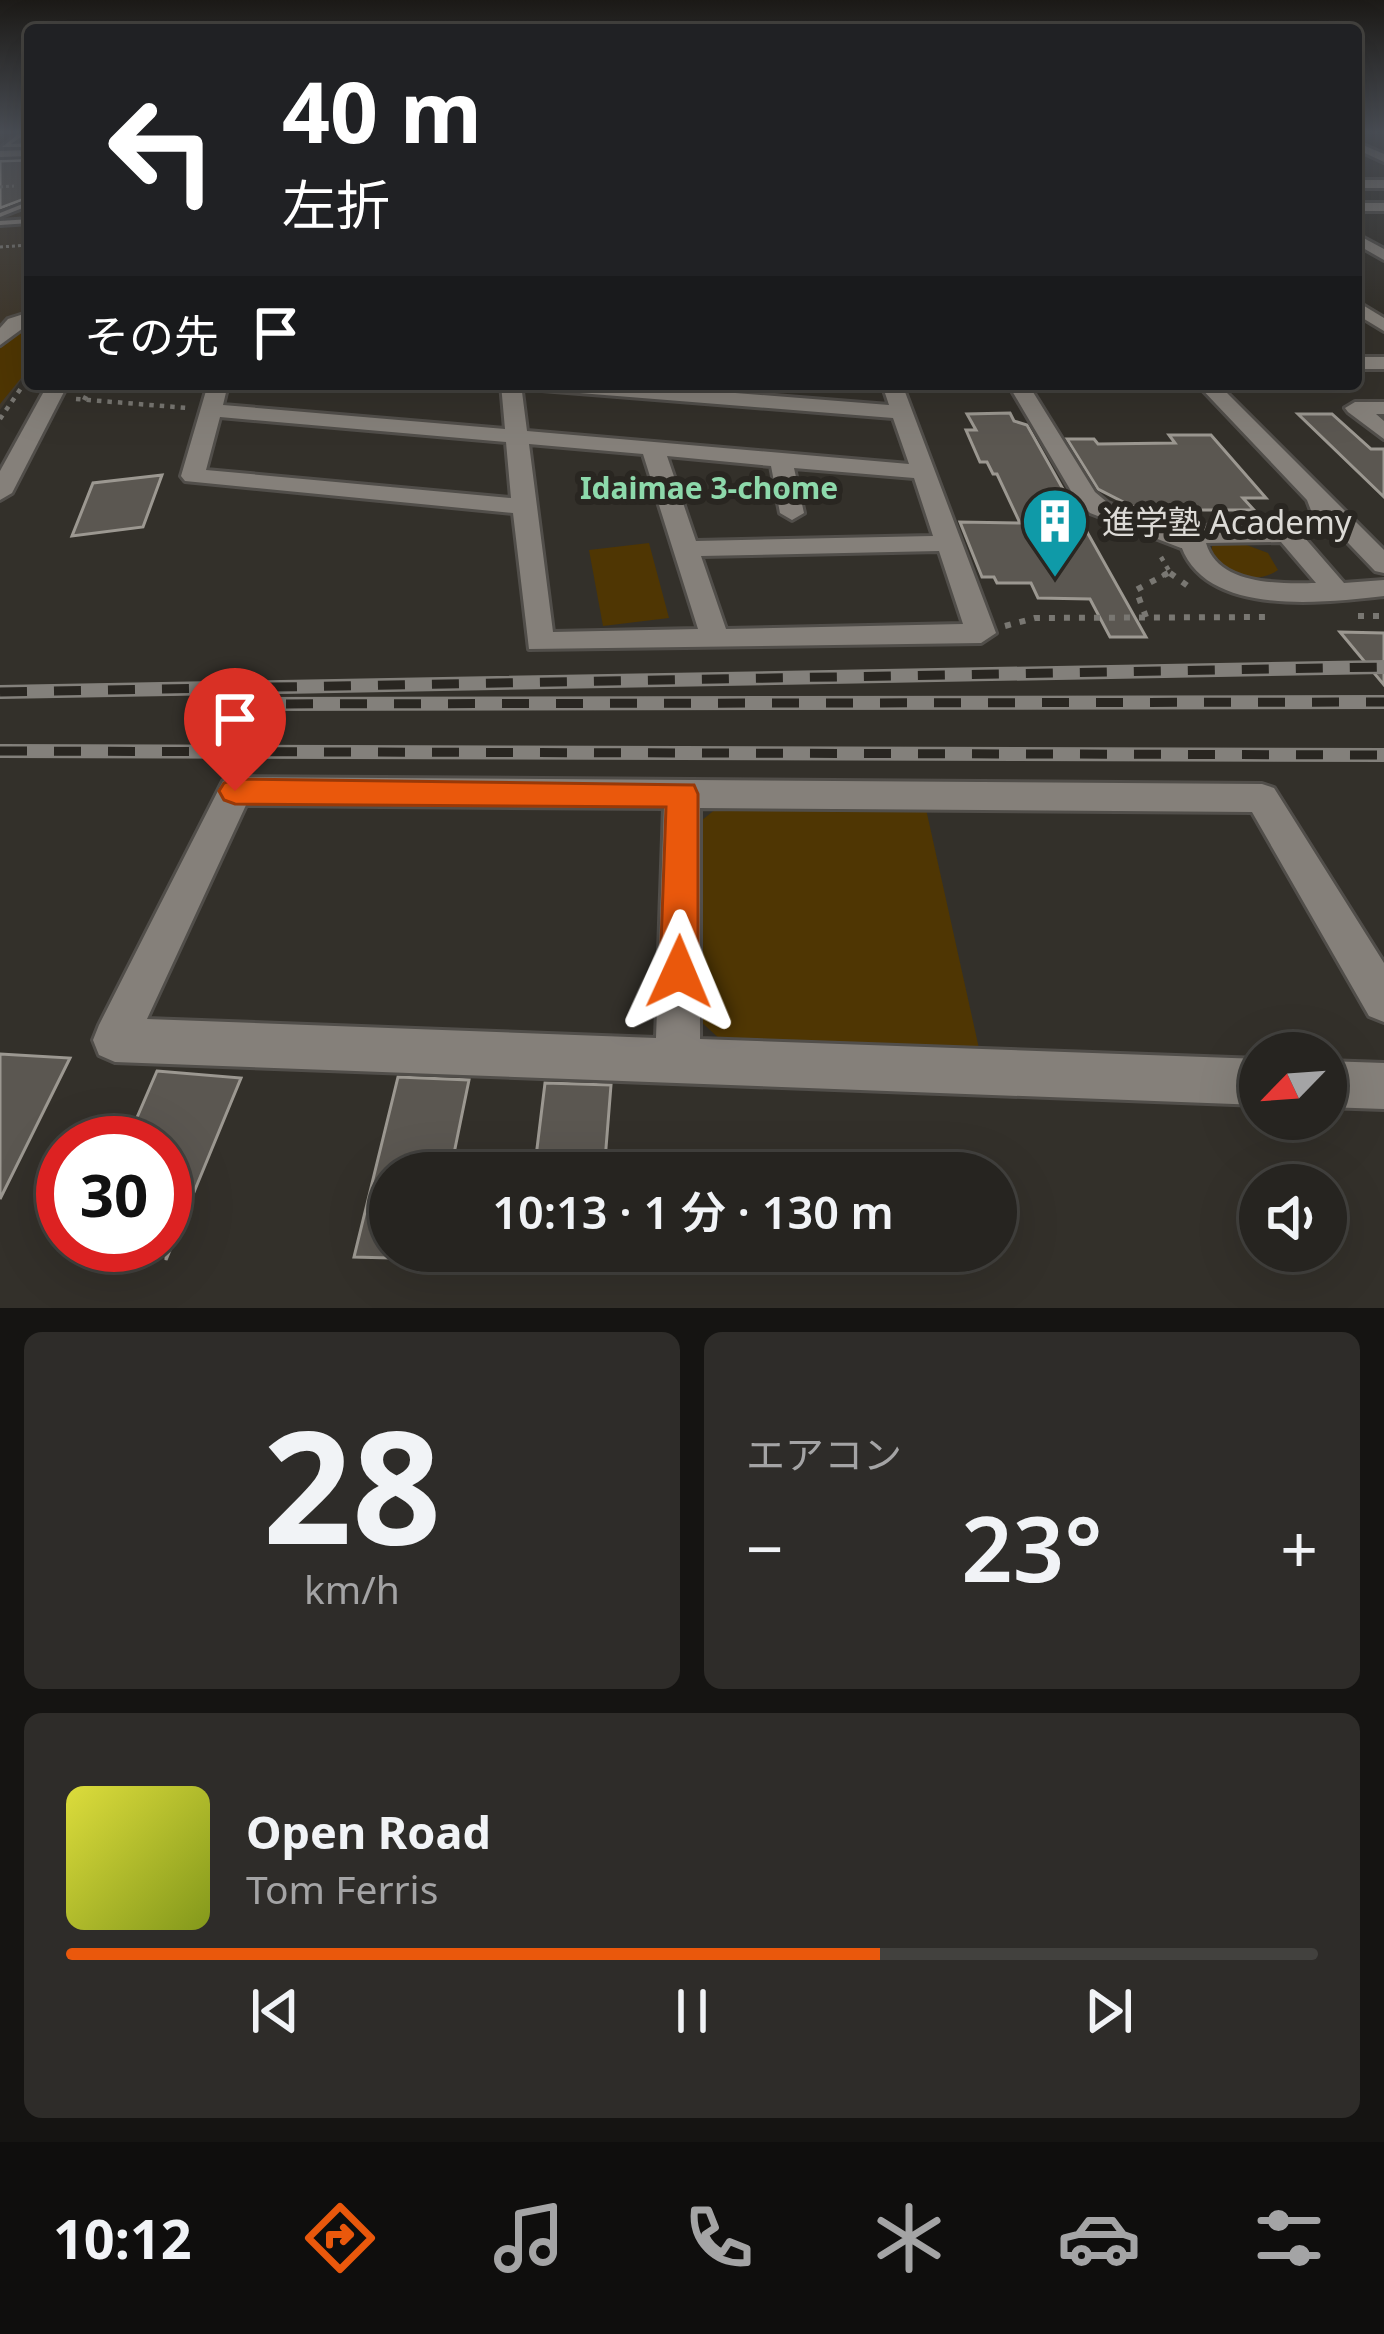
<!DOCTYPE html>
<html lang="ja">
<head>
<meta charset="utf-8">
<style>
	:root { --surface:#262420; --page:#2e2c29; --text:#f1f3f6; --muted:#a4a4a5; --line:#42413e; --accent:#ea580c }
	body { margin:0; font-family:"Noto Sans","Noto Sans JP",sans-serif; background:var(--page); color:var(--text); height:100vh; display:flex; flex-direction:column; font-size:45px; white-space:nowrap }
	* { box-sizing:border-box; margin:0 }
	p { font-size:39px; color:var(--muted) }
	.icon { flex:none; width:66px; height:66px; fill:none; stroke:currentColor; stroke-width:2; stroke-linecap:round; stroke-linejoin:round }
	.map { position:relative; height:1308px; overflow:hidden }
	.drawer { display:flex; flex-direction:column; gap:24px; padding:24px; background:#151412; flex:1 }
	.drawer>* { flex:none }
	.guide { position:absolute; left:24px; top:24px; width:1338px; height:366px; border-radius:12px; box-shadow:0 12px 48px #0002,0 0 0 3px var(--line); background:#202124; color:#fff; overflow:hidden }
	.needle { width:78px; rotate:245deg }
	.fabs { position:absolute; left:1239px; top:1032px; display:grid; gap:24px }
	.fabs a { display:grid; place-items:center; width:108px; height:108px; border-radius:50%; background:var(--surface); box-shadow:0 12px 48px #0002,0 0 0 3px var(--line); font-size:60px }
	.speed { position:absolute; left:36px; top:1116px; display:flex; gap:24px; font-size:60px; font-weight:700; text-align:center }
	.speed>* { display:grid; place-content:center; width:156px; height:156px; border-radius:50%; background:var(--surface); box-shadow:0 12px 48px #0002,0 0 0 3px var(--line); line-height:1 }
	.speed .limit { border:18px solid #d22; background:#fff; color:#111 }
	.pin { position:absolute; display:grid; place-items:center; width:102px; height:102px; color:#fff; margin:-123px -51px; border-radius:50% 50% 50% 0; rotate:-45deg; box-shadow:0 0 12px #0007 }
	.pin .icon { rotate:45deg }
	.me { position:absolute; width:132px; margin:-66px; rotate:1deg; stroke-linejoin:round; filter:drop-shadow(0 0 9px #0008) }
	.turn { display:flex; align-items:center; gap:42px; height:252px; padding:0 60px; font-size:54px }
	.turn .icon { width:156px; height:156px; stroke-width:2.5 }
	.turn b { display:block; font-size:84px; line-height:102px }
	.then { display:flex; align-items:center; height:114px; padding:0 60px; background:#0003; gap:24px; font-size:45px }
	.big { font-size:90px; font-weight:600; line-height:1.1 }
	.drawer .card { flex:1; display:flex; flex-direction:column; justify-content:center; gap:18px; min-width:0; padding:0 42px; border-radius:18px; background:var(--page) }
	.drawer .dial { align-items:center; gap:0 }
	.dial b { font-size:156px; line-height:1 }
	.song { display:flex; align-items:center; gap:36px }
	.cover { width:144px; height:144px; border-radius:18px; background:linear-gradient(135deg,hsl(60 70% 55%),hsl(70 70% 35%)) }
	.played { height:12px; border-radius:6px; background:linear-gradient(90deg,var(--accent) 65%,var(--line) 65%) }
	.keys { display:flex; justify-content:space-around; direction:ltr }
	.heat { display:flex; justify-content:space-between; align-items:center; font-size:66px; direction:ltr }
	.drawer .tiles { flex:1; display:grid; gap:24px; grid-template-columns:1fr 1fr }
	.card:last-child { grid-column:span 2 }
	.trip { position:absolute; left:369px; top:1152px; width:648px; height:120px; border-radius:60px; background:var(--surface); box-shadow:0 12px 48px #0002,0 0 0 3px var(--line); font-weight:600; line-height:120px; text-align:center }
	.dock { display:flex; height:192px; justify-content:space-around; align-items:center; background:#0f0e0d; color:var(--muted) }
	.dock .icon { width:84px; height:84px }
	.dock .current { color:var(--accent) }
	.dock b { font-size:54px; color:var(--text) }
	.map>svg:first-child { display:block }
	.built { fill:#40392e }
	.green { fill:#4f3603 }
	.building { fill:#5b5751; stroke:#9c9891; stroke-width:3 }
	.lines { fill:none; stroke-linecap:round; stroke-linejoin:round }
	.lane-casing { stroke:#514e4a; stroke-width:6 }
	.street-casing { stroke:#514e4a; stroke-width:6 }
	.secondary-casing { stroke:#514e4a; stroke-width:6 }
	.path-far2 { stroke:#797772; stroke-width:3; stroke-dasharray:3 3; stroke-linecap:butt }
	.path-far1 { stroke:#797772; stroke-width:4.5; stroke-dasharray:4.5 6; stroke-linecap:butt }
	.path { stroke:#797772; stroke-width:6; stroke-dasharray:6 9; stroke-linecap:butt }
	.lane { fill:#85807a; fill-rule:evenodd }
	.street { fill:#85807a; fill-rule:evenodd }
	.secondary { fill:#85807a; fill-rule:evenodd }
	.rail-casing { stroke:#83807b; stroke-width:14 }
	.rail { stroke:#292621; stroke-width:9; stroke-dasharray:27; stroke-linecap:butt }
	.route { fill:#ea580c; stroke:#983908; stroke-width:3 }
	.labels { text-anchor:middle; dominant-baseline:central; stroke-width:12; stroke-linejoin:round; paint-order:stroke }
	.far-neighbourhood-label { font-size:30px; font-weight:bold; fill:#8dd9ab; stroke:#292621 }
	.poi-label { font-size:33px; fill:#dcdad6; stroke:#292621; text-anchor:start }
</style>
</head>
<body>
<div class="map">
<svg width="1384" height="1308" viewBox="0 0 1384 1308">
	<rect width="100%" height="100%" fill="#33302a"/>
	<polygon class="built" points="0,132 30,132 30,367 0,410"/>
	<g class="green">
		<polygon points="30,327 30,367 0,404 0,348 19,328"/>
		<path d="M 1236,541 L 1268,553 L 1278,570 C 1255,586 1230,574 1211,557 L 1212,546 Z"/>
		<polygon points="649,543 669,618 603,626 589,550"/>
		<polygon points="717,808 926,809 980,1053 723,1042 698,1019 696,825"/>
	</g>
	<g class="building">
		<polygon points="30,160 30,197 0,208 0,161"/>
		<polygon points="1010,413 1014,421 1027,425 1146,637 1110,637 1090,599 1038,598 1031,583 997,583 994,577 982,577 960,522 1020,523 997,474 993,474 987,462 980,462 966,430 976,430 967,414"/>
		<polygon points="1298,414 1332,414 1371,449 1384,449 1384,497"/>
		<polygon points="1169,435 1211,435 1266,498 1243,498 1254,510 1139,510 1098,489 1067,439 1094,439 1098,444 1175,443"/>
		<polygon points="162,475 143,527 72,536 93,483"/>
		<polygon points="1340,632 1384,633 1384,685"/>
		<polygon points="0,1054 70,1058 0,1199"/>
		<polygon points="157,1071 241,1078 166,1260 165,1143 126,1143"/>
		<polygon points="398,1077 469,1080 450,1173 390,1173 390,1258 354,1257"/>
		<polygon points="545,1083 611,1085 604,1173 534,1173"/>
	</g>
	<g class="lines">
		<g class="lane-casing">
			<g id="lane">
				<polygon points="21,132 28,132 11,144 30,143 30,147 2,147"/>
				<polygon points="30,201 30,205 0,217 0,213"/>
				<polygon points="30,219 30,223 0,225 0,221"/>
			</g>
		</g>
		<g class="street-casing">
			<g id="street">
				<polygon points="1356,142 1384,154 1384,162 1356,149"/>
				<rect x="1356" y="203" width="28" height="8"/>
				<polygon points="1356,234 1384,249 1384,260 1356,244"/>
				<polygon points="1356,301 1384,318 1384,331 1356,314"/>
				<polygon points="30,312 30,323 0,345 0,328 8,319"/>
				<rect x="1356" y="357" width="28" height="12"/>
				<path d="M 208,384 L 228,384 L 223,405 L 505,429 L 501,384 L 521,384 L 527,431 L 909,464 L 893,418 L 542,390 L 532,384 L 620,384 L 889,405 L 882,384 L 902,384 L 996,633 L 981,643 L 529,649 L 513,513 L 185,481 L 181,476 ZM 220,417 L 506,442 L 511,498 L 206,470 ZM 529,444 L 643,454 L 698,629 L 553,632 ZM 667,456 L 771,466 L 780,513 L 792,520 L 804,513 L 794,468 L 914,478 L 933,536 L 696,541 ZM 939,551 L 963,624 L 726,629 L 701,556 Z"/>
				<polygon points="1008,384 1028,384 1095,492 1108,503 1199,538 1203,543 1199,548 1181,548 1090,513 1074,496"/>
				<polygon points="1355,402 1384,402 1384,414 1376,414 1384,421 1384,439 1348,412 1345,408"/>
				<path d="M 235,777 L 1262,784 L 1274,788 L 1384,963 L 1384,1022 L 1369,1016 L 1252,812 L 700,808 L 700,1039 L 1260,1059 L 1260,1105 L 115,1062 L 99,1055 L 93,1040 L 99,1025 L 223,781 ZM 246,805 L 664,808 L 656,1038 L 147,1019 Z"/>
				<polygon points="1326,1061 1384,1063 1384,1109 1326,1107"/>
			</g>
		</g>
		<g class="secondary-casing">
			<g id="secondary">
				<polygon points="30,150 30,156 0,157 0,151"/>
				<rect x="1356" y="180" width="28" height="8"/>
				<polygon points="48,384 68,384 12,493 0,500 0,471"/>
				<path d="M 1197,384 L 1218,384 L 1384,550 L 1384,573 L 1375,571 L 1329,523 L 1304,537 L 1344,583 L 1384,580 L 1384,596 C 1321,603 1199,618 1179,539 C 1214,505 1275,546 1312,513 L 1307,500 ZM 1281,542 L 1316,583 C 1279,584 1218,585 1206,543 Z"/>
			</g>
		</g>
		<g class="path-far2">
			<polyline points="0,187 14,186"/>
			<polyline points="0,247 30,245"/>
		</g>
		<g class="path-far1">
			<polyline points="76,399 188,408"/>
			<polyline points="84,400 92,384"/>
			<polyline points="0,419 30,375"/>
			<polyline points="1161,557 1172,576"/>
			<polyline points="1162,576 1169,572"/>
		</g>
		<g class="path">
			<polyline points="1170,573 1192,589"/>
			<polyline points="1358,616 1384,616"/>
			<polyline points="1146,617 1136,590 1168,573"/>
			<polyline points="1005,626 1035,618 1266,617"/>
		</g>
		<use href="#lane" class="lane"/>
		<use href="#street" class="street"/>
		<use href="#secondary" class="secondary"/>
		<g class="rail-casing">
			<g id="rail">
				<polyline points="0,692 1384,667"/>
				<polyline points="232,704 1384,702"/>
				<polyline points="0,751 1384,755"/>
			</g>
		</g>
		<use href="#rail" class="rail"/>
	</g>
	<linearGradient id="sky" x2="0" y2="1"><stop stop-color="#1c1a17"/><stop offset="0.42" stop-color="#4a4e55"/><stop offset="1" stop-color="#4a4e55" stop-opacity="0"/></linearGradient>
	<rect width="1384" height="315" fill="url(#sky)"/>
	<polygon class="route" points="235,779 694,785 698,794 698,972 693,984 679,989 666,984 660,972 666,807 235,804 224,800 219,791 224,783"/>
	<defs>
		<g id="building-pin" transform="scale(3.45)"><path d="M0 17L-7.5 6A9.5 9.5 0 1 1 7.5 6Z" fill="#0f9aa8" stroke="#292621"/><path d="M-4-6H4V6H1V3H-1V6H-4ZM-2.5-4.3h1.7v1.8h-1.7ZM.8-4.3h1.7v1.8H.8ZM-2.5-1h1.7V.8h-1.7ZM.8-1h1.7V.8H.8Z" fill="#fff"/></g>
	</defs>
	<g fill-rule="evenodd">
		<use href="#building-pin" x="1055" y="521"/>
	</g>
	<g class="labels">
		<g class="far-neighbourhood-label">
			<text x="709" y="487">Idaimae 3-chome</text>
		</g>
		<g class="poi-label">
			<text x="1102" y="521">進学塾 Academy</text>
		</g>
	</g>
</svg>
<div class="fabs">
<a><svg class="needle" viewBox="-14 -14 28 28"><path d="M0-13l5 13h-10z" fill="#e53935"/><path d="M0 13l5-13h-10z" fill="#a4a4a5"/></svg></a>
<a><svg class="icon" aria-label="sound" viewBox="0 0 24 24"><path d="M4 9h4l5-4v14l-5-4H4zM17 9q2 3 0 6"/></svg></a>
</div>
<div class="speed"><div class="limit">30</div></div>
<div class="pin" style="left:235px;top:791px;background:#d93025"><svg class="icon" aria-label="arrive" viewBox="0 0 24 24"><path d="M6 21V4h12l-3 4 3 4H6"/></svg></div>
<svg class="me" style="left:679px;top:972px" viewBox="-20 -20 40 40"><path d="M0-17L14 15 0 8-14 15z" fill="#ea580c" stroke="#fff" stroke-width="4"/></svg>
<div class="trip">10:13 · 1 分 · 130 m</div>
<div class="guide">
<div class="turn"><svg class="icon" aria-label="left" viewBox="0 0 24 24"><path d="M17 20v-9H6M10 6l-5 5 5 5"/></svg><div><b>40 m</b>左折</div></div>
<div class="then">その先<svg class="icon" aria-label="arrive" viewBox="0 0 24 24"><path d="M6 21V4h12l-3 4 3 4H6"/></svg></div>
</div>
</div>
<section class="drawer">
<div class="tiles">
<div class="card dial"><b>28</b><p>km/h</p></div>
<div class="card"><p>エアコン</p>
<div class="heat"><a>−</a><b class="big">23°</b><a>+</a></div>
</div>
<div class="card">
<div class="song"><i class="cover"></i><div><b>Open Road</b><p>Tom Ferris</p></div></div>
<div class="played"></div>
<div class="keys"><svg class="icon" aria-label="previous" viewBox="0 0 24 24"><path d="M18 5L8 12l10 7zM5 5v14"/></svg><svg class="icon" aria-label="pause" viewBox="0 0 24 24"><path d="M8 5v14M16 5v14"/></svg><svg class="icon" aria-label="next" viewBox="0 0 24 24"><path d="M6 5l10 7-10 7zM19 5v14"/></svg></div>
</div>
</div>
</section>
<nav class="dock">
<b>10:12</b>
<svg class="icon current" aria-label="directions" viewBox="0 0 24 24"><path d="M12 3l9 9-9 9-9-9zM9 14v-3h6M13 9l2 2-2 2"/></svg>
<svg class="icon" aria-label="music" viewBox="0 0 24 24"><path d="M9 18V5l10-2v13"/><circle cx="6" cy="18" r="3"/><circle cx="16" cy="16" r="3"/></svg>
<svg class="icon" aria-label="phone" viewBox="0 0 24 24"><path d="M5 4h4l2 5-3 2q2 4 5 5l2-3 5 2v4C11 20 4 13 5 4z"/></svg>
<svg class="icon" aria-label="climate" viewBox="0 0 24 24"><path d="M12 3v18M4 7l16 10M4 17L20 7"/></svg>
<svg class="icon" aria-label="car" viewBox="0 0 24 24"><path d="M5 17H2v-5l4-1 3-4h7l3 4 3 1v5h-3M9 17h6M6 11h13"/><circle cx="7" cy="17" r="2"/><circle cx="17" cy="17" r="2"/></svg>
<svg class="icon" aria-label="filters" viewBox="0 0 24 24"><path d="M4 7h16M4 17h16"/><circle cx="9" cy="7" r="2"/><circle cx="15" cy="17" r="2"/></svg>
</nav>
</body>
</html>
